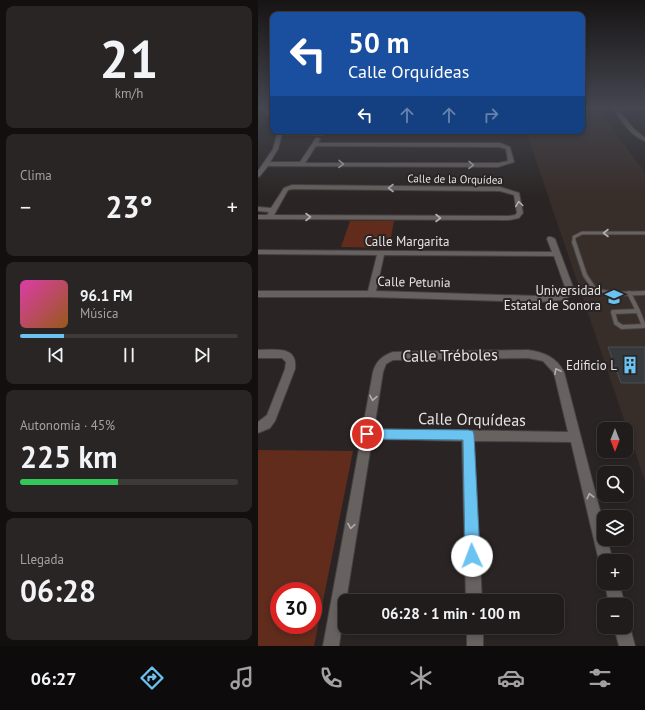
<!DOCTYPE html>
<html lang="es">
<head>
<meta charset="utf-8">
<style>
	:root { --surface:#201c1b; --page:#282524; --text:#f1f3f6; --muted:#a2a1a3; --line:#3d3a3a; --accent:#6bc3f2 }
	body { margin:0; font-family:"PT Sans",sans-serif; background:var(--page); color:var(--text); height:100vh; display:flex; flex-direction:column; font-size:15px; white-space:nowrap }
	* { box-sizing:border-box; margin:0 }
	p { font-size:13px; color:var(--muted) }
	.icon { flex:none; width:22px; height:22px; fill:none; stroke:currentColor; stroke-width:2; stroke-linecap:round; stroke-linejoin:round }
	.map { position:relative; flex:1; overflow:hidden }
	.side { display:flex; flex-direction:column; gap:6px; padding:6px; background:#120f0f; width:258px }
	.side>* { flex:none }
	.hud { position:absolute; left:12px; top:12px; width:315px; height:122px; border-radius:8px; box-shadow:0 2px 6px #0003,0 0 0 1px var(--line); background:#1a4fa0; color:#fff; overflow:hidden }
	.needle { width:26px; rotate:180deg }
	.fabs { position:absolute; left:339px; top:422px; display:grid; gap:8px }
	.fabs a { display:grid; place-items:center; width:36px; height:36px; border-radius:8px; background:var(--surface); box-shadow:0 2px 6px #0003,0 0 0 1px var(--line); font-size:20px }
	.speed { position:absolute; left:12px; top:582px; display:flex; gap:8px; font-size:20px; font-weight:700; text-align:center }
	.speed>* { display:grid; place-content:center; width:52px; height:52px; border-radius:50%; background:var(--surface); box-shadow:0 2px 6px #0003,0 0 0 1px var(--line); line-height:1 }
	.speed .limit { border:6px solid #d22; background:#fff; color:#111 }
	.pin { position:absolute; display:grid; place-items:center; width:34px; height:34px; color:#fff; margin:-17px; border:2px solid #fff; border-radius:50%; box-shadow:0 1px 4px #0007 }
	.me { position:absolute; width:44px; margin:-22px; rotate:358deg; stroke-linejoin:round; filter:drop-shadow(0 0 3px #0008) }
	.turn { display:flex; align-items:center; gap:14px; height:84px; padding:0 12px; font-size:18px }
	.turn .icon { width:52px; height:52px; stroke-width:2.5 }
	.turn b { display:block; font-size:28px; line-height:34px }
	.lanes { display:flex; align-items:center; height:38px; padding:0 12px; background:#0003; justify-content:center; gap:20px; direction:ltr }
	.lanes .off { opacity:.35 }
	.big { font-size:30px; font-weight:700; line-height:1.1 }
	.side .tile { flex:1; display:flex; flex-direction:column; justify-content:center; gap:6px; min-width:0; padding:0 14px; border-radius:8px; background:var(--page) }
	.side .dial { align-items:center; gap:0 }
	.dial b { font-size:52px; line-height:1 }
	.song { display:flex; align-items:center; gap:12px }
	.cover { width:48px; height:48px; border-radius:6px; background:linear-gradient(135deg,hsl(320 70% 55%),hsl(30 70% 35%)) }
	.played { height:4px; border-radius:2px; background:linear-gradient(90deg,var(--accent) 20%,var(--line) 20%) }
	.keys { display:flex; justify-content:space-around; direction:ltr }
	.heat { display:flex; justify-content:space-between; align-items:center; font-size:22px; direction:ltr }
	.charge { height:6px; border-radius:3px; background:linear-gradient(90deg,#34c759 45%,var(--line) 0) }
	.trip { position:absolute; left:80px; top:594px; width:226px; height:40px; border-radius:8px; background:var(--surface); box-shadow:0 2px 6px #0003,0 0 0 1px var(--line); font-weight:700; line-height:40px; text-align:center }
	.tab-bar { display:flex; height:64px; justify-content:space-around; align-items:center; background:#0d0b0b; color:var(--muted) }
	.tab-bar .icon { width:28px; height:28px }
	.tab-bar .selected { color:var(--accent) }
	.tab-bar b { font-size:18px; color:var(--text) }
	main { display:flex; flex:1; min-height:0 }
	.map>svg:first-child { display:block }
	.built { fill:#372d29 }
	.green { fill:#612c1b; fill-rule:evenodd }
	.building { fill:#363a3c; stroke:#4b4f52 }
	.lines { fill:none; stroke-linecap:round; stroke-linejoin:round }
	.service-far1-casing { stroke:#454140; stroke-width:4.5 }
	.service-casing { stroke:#454140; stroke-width:6 }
	.minor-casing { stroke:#454140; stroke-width:2 }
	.service-far1 { stroke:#676160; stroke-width:3 }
	.service { stroke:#676160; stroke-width:4 }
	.minor { fill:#676160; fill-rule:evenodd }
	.oneway { stroke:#b3afae }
	.route { fill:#6bc3f2; stroke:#467f9d }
	.labels { text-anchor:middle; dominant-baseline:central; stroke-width:4; stroke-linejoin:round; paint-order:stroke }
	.far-street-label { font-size:11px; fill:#e6e3e2; stroke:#2a2524 }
	.street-label { font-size:13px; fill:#e6e3e2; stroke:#2a2524 }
	.poi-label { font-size:13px; fill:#e6e3e2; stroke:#2a2524; text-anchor:end }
	.near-street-label { font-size:16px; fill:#e6e3e2; stroke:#2a2524 }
</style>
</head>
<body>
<main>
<section class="side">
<div class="tile dial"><b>21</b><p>km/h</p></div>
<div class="tile"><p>Clima</p>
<div class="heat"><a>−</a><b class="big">23°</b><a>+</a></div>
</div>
<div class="tile">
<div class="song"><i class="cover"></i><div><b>96.1 FM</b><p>Música</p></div></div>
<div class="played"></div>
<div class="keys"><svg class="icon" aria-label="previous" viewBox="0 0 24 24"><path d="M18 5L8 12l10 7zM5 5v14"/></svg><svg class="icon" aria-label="pause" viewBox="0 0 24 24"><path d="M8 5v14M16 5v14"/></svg><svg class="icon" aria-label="next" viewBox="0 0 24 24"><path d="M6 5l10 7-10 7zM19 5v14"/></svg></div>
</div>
<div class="tile"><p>Autonomía · 45%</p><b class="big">225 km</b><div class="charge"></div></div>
<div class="tile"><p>Llegada</p><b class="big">06:28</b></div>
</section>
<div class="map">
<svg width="387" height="646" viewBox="0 0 387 646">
	<rect width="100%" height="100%" fill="#2a2524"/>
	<polygon class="built" points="324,107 339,107 387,173 387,481 268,131 324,131"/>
	<g class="green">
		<polygon points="92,221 136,221 131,248 83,247"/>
		<path d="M 0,450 L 95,451 L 56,646 L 0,646 ZM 21,591 L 55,591 L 55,625 L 21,625 Z"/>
	</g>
	<polygon class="building" points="350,347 387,347 387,383 363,383"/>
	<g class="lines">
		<g class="service-far1-casing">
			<polyline id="service-far1" points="316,243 316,237 324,233 387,233"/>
		</g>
		<g class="service-casing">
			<g id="service">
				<polyline points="316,242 327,275 337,290 355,294 387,293"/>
				<polyline points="371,293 380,311"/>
				<polygon points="380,311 386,326 364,327 358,323 355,312"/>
			</g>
		</g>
		<g class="minor-casing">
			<g id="minor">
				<path d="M 2,107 C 10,107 15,111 15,119 Z"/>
				<path d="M 357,107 L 387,107 L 387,109 L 360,110 L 376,129 L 387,138 L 387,141 C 373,136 364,122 356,110 Z"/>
				<path d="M 20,131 L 63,133 L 65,134 L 63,135 L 24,134 L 20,149 L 12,162 L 42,162 L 58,138 L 60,138 L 62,139 L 60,143 L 242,143 L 252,147 L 256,162 L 240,167 L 10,166 L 2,176 L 0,177 L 0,171 L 15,149 ZM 58,146 L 241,147 L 248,149 L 250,161 L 240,163 L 47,163 Z"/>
				<path d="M 34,185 L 242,187 L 261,193 L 265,213 L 261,218 L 251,220 L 0,219 L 0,215 L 9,215 L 11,212 L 0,211 L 0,207 L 13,208 L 26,188 ZM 35,189 L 242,191 L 256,195 L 259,213 L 257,215 L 251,216 L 16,215 L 30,190 Z"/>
				<path d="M 290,237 L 293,237 L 297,239 L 315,287 L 314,295 L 305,300 L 280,302 L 113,297 L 0,297 L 0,291 L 110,291 L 119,255 L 0,254 L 0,250 L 294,252 L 289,239 ZM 126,255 L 296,256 L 307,287 L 307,292 L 303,294 L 280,296 L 118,291 Z"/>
				<path d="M 0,350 C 16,350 40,345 37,369 L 17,421 L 12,428 L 0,433 L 0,422 L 9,415 L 27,369 L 28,362 L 24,358 L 0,358 Z"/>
				<path d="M 270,350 C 286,352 298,357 306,372 L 346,526 L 346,539 L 349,539 L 355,561 L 346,561 L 346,567 L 343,566 L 341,561 L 313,442 L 216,441 L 224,601 L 208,601 L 204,441 L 114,439 L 88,601 L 87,601 L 81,646 L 65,646 L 115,372 C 118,361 124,356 135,352 ZM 270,358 L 285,361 L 296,373 L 310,432 L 116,429 L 125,372 L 128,364 L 135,360 Z"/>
				<polygon points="347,583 361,583 367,605 351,605"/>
				<polygon points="368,621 372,627 377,646 361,646 356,627 368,627"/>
				<rect x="209" y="627" width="16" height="19"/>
			</g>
		</g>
		<use href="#service-far1" class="service-far1"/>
		<use href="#service" class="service"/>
		<use href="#minor" class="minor"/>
	</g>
	<defs><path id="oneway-chevron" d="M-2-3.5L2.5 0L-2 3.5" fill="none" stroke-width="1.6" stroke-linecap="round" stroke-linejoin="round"/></defs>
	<g class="oneway">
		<use href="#oneway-chevron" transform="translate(83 164) rotate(1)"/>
		<use href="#oneway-chevron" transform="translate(213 165) rotate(1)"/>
		<use href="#oneway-chevron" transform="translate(133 188) rotate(-180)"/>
		<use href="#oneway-chevron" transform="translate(261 204) rotate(-98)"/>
		<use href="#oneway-chevron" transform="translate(50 217)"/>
		<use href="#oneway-chevron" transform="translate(180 218)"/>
		<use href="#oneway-chevron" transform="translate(348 233) rotate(-180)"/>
		<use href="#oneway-chevron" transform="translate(299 371) rotate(-118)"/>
		<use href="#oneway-chevron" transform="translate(115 398) rotate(100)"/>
		<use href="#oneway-chevron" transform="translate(332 496) rotate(-104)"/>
		<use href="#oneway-chevron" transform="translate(93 526) rotate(99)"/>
	</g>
	<linearGradient id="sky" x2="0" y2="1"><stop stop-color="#171414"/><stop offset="0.54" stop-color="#444650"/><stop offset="1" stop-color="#444650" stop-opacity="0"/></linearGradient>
	<rect width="387" height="198" fill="url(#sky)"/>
	<polygon class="route" points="109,429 210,430 215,431 216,435 222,556 219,561 214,563 209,561 207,556 205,440 109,439 105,437 103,434 105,430"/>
	<defs>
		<g id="university-bare" transform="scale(1.38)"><path d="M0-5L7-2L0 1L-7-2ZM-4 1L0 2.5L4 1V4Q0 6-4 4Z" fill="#6bc3f2" stroke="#2a2524" stroke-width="2.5" paint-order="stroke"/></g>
		<g id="building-bare" transform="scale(1.38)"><path d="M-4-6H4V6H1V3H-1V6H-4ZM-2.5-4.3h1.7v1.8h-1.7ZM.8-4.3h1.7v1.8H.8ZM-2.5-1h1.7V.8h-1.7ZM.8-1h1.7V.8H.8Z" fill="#6bc3f2" stroke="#2a2524" stroke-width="2.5" paint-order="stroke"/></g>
	</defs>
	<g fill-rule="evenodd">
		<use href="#university-bare" x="356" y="297"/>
		<use href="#building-bare" x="372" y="365"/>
	</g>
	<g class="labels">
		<g class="far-street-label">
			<text transform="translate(197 179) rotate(1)">Calle de la Orquídea</text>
		</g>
		<g class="street-label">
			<text x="149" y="241">Calle Margarita</text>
			<text transform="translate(156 282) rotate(1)">Calle Petunia</text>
		</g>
		<g class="poi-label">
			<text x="343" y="290">Universidad<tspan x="343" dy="15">Estatal de Sonora</tspan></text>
			<text x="359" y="365">Edificio L</text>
		</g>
		<g class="near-street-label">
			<text transform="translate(192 355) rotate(-1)">Calle Tréboles</text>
			<text transform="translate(214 419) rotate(1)">Calle Orquídeas</text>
		</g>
	</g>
</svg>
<div class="fabs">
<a><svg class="needle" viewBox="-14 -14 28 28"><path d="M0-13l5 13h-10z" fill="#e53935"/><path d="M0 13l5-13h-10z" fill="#a2a1a3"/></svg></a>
<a><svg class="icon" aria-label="search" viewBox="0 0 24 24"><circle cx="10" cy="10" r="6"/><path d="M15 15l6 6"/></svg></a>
<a><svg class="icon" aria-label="layers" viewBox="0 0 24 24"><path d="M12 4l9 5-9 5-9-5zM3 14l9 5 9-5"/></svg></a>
<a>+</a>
<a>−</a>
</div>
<div class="speed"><div class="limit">30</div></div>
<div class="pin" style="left:109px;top:434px;background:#d93025"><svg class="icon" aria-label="arrive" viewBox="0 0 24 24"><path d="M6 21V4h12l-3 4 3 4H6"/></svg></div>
<svg class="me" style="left:214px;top:556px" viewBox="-20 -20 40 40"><circle r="19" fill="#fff"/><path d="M0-13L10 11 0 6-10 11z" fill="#6bc3f2"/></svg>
<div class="trip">06:28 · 1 min · 100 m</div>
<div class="hud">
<div class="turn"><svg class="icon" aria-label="left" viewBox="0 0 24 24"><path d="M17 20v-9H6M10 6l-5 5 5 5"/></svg><div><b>50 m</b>Calle Orquídeas</div></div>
<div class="lanes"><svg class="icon" aria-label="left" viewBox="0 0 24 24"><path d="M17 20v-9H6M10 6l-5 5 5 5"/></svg><svg class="icon off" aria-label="ahead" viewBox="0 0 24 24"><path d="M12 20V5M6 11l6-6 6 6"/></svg><svg class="icon off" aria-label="ahead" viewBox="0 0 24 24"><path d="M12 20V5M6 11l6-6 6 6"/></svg><svg class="icon off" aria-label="right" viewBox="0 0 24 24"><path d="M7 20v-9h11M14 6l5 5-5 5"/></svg></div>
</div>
</div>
</main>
<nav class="tab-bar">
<b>06:27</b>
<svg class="icon selected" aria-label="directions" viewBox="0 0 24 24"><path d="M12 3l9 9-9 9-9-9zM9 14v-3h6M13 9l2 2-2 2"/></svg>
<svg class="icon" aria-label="music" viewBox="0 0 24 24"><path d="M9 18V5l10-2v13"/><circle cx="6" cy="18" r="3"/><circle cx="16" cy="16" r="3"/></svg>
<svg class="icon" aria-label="phone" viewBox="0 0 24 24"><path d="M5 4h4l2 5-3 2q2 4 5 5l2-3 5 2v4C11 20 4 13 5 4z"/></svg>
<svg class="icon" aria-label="climate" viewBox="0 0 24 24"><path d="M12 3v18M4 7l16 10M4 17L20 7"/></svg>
<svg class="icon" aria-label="car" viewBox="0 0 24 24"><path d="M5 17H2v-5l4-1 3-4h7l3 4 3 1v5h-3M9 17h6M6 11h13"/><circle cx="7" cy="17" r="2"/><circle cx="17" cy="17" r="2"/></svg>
<svg class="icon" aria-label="filters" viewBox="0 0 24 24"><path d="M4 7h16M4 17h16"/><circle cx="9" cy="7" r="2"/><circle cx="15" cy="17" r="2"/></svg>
</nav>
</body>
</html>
